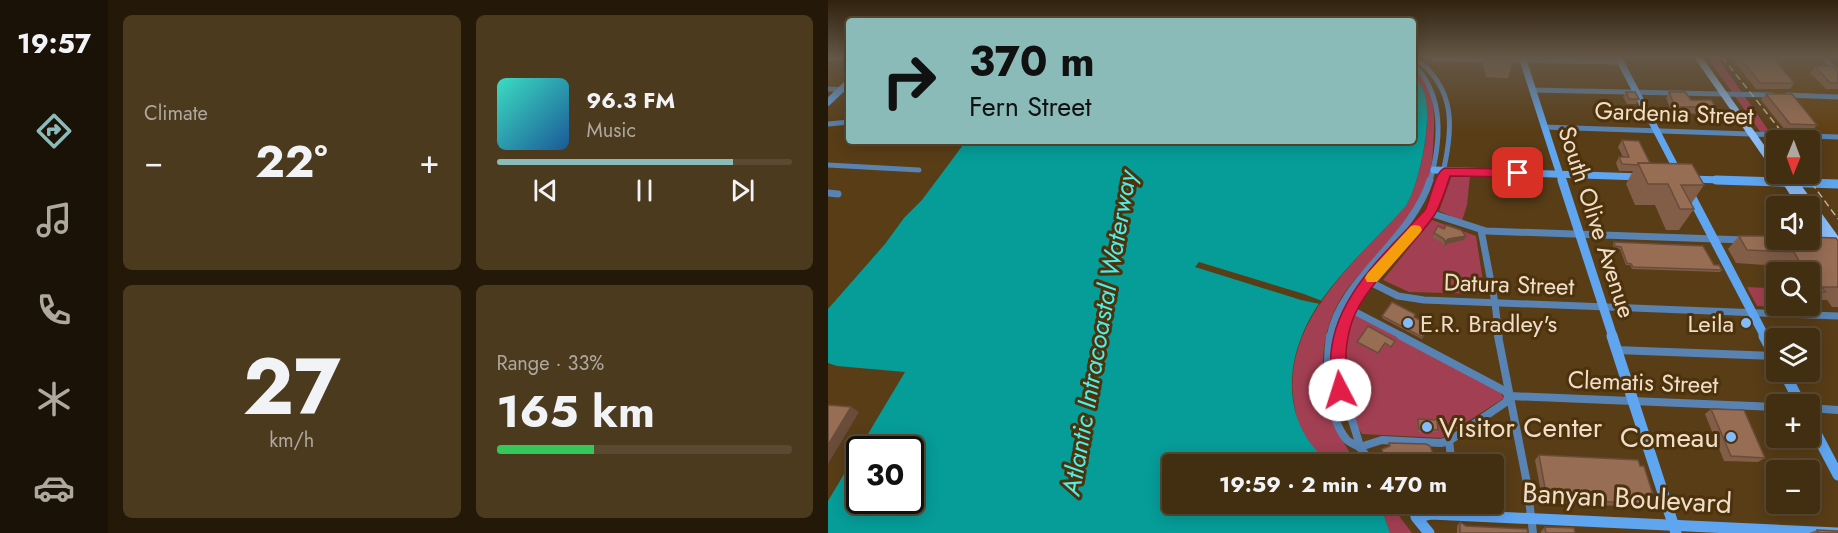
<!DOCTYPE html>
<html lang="en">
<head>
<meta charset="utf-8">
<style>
	:root { --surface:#422e11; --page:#4c3a1f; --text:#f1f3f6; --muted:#aea89f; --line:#5a4a31; --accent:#8bbbb9 }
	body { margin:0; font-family:Jost,sans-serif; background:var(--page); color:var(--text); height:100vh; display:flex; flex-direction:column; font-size:22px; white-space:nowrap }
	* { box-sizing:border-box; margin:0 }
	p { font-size:20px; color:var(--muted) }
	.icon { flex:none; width:33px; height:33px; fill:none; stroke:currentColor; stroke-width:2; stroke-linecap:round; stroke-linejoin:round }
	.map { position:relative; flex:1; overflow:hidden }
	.sheet { display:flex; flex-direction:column; gap:15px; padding:15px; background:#241909; width:720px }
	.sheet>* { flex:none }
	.banner { position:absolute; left:18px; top:18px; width:570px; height:126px; border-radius:6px; box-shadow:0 3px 15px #0003,0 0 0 2px var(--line); background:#8bbbb9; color:#111; overflow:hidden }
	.needle { width:39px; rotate:181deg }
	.fabs { position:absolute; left:938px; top:130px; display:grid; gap:12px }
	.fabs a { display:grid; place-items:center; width:54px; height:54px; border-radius:6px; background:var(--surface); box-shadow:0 3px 15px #0003,0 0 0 2px var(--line); font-size:30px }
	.speed { position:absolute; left:18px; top:436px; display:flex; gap:12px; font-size:30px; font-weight:700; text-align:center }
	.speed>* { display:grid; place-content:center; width:78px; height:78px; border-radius:50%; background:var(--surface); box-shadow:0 3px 15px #0003,0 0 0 2px var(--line); line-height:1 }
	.speed .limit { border:3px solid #111; border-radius:9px; background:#fff; color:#111 }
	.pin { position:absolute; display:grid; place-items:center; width:51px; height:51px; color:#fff; margin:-26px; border-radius:12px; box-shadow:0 3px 9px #0006 }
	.me { position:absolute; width:66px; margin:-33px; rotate:355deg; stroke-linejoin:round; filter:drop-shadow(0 0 4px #0008) }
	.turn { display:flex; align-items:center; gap:21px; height:126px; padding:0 24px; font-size:27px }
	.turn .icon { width:78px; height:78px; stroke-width:2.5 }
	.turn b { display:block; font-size:42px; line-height:51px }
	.big { font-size:45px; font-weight:700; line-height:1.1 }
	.sheet .tile { flex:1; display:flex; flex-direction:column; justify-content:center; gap:9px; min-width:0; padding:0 21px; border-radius:9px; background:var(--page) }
	.sheet .dial { align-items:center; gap:0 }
	.dial b { font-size:78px; line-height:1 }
	.song { display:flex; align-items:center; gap:18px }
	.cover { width:72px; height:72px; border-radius:9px; background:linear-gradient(135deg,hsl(170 70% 55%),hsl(210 70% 35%)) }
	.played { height:6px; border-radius:3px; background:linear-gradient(90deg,var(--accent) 80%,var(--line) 80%) }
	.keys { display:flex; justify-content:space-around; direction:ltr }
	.heat { display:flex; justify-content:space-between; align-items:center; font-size:33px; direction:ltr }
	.charge { height:9px; border-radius:4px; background:linear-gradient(90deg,#34c759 33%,var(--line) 0) }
	.sheet .tiles { flex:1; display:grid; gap:15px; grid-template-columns:repeat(2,1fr) }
	.trip { position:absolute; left:334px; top:454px; width:342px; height:60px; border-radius:6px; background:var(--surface); box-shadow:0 3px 15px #0003,0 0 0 2px var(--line); font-weight:700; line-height:60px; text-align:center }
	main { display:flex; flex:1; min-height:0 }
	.tabs { display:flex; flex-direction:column; width:108px; justify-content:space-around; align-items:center; background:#1a1207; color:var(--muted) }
	.tabs .icon { width:42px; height:42px }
	.tabs .selected { color:var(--accent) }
	.tabs b { font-size:27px; color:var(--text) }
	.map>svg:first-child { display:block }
	.built { fill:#624113 }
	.green { fill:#a23f52 }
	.water { fill:#069c98; fill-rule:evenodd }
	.pier { fill:#583d17 }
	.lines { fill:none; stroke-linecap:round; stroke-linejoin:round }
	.street-far2 { stroke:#5883b2; stroke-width:5 }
	.street-far1 { stroke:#5883b2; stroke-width:7 }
	.street { stroke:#5883b2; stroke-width:8 }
	.secondary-far2 { stroke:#5fa5f0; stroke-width:7 }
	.secondary-far1 { stroke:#5fa5f0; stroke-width:9 }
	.secondary { stroke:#5fa5f0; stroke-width:11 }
	.primary { fill:#8cbff9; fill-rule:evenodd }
	.rail { stroke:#c6b29a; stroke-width:1.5; stroke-dasharray:7 4; stroke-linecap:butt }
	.wall { fill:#825e48 }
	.shaded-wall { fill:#6a4c3b }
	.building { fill:#976d54; stroke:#6a4c3b; stroke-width:1.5 }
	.route { fill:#e11d48; stroke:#92132f; stroke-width:1.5 }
	.slow { fill:#f59e0b }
	.poi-dot { fill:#83bcfb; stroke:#4d320b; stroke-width:2 }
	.labels { text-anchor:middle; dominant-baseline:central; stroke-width:6; stroke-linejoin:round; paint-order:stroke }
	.street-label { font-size:24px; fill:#efdeca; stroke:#4d320b }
	.poi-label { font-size:24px; fill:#efdeca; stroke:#4d320b; text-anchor:start }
	.water-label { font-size:26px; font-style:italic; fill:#4eeee9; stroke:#4d320b }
	.near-poi-label { font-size:28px; fill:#efdeca; stroke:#4d320b; text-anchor:start }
	.near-street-label { font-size:28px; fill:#efdeca; stroke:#4d320b }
</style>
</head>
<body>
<main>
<nav class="tabs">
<b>19:57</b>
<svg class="icon selected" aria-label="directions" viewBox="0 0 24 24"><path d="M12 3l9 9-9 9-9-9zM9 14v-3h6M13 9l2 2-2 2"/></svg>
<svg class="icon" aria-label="music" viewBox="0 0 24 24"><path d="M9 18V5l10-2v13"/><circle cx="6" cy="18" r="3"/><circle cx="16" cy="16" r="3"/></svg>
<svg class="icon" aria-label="phone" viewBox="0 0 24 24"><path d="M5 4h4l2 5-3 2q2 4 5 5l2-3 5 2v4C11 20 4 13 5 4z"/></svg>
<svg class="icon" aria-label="climate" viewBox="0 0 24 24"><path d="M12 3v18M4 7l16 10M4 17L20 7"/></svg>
<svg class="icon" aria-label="car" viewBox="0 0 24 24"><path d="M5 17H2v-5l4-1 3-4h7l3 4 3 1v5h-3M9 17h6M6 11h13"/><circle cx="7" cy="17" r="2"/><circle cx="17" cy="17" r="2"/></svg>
</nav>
<section class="sheet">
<div class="tiles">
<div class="tile"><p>Climate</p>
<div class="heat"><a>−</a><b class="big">22°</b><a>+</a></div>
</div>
<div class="tile">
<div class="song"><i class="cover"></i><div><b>96.3 FM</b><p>Music</p></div></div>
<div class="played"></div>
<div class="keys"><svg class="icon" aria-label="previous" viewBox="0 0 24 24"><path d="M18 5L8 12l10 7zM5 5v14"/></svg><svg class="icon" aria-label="pause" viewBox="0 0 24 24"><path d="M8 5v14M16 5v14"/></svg><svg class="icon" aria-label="next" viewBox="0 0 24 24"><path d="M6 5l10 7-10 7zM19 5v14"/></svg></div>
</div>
<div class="tile dial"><b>27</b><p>km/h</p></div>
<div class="tile"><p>Range · 33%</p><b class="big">165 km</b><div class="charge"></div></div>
</div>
</section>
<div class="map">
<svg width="1010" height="533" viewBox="0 0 1010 533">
	<rect width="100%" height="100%" fill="#583d17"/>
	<polygon class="built" points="898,57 1010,57 1010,136 958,135"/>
	<g class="green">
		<polygon points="879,57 889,57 948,141 948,154"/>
		<path d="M 585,67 C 603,84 607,105 606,129 C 605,150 605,171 596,191 C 580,229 545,256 520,288 C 480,341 491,415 531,465 C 524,465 511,467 504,465 C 490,460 477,440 472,427 C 439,333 521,269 578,206 C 592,182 604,124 597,96 C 594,85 585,78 585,67 Z"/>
		<polygon points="624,175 642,176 639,205 634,221 611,211"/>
		<polygon points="604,220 648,236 657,294 581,292 555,280"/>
		<polygon points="919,287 939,288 950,307 929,306"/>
		<path d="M 524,312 L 670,389 L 676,398 L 614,438 L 534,434 C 510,398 509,351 524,312 Z"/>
		<polygon points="552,504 562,504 584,533 562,533"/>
	</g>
	<path class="water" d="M 585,75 C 590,81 595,87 597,95 C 604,122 592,182 578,206 C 551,236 518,266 495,298 C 456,351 448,422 504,465 L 345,465 L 345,504 L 552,504 L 562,533 L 0,533 L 0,501 L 77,372 L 9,366 L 0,363 L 0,309 L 57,244 L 76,218 L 94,200 L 138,141 L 585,141 ZM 32,450 L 82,450 L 82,501 L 32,501 Z"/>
	<polygon class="pier" points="371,262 476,294 494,301 492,304 473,300 367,267"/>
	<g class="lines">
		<g class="street-far2">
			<path d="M 585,57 C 631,88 625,133 613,181"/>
			<polyline points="995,57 1010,73"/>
			<polyline points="0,58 21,58"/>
			<polyline points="606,59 664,60"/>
			<polyline points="678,60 792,62"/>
			<path d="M 585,64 C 617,95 613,142 602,181"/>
			<polyline points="0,89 21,90"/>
			<polyline points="704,90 944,95"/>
			<polyline points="959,95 1010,97"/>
			<polyline points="0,124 21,122"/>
			<polyline points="716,127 1010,137"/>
			<polyline points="0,165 91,170"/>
		</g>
		<g class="street-far1">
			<polyline points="0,193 10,194"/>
			<polyline points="599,212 658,231 917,240"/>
			<polyline points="653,230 667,303 671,337"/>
			<polyline points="534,278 570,296 596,300 1010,316"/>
			<polyline points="522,309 576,337"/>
			<path d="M 502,337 C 511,280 583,241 602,180"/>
			<path d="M 513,337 C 530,272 598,243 613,180"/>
		</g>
		<g class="street">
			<path d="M 502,336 C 498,362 499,418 519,440 C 522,443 527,444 531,447 C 536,451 540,459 545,465"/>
			<path d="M 513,336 C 504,386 521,402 532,447"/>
			<polyline points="573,336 677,391 681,396"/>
			<polyline points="670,336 699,483 705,533"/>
			<polyline points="788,350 947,356"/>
			<polyline points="681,396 948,407"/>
			<polyline points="981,408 1010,410"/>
			<polyline points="621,441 624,465"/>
			<polyline points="532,447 554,440 613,443 621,441 678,402 681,396"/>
			<polyline points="577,504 588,517"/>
		</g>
		<g class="secondary-far2">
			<polyline points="694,57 734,181"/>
			<polyline points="790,57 850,172"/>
			<polyline points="0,102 21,82"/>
			<polyline points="606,170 813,177"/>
			<polyline points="860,179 933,181"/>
		</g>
		<g class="secondary-far1">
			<polyline points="734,180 785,337"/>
			<polyline points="888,180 1010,184"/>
			<polyline points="860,190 937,337"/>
		</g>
		<g class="secondary">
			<polyline points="784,336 848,533"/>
			<polyline points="936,336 948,358"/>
			<polyline points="956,372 973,405"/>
			<polyline points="981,420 1010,475"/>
			<polyline points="601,533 588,517 603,514 1009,533"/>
		</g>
		<g class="primary">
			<polygon points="866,57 874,57 948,162 948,172 945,171"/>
			<polygon points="948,173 965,174 1010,236 1010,248 1008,247 1010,250 1010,262 1006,261 981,224 981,212 983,213 981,207 970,207"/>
		</g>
		<g class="rail">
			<polyline points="894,57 961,141"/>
			<polyline points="977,174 1010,219"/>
		</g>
	</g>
	<g class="wall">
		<polygon points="657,57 686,57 680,78 658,77 655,65"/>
		<polygon points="903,57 945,57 966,83 962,89 928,89"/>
		<polygon points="987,66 1010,72 1010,89 998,89 982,73"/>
		<polygon points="798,92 811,99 808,104 799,104 795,97"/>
		<polygon points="841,92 863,100 888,107 884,114 844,113 838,98"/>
		<polygon points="938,94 989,125 984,131 957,130 933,100"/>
		<polygon points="794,140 822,163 876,185 863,204 866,209 851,230 838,230 827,205 807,205 798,184 805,171 791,171 788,163 791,157 795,157 790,147"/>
		<polygon points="606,233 636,240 619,244 616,247 615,243 605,238"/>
		<polygon points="911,236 1010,241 1010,307 1004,307 999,300 988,300 982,305 981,305 981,273 957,273 952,266 908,263 900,249"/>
		<polygon points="786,242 886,265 894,270 892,272 804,269 802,265 798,265 792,249 786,248 785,244"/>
		<polygon points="948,283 948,302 941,290"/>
		<polygon points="554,316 587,315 586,317 602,325 594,339 554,318"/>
		<polygon points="529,342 567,342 563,348 557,345 550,354 529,343"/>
		<polygon points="883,409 937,458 930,462 896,461 877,414"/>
		<polygon points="590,419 610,430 609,432 590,432"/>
		<polygon points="561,443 606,456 620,465 558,465 554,461 554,449 561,446"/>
		<polygon points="711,455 812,466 828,504 822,507 715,503 707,460"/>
		<polygon points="632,522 638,526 700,533 629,533 629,526"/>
		<polygon points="717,527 747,533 713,533 713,531"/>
		<polygon points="989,530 1010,533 981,533"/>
	</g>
	<g class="shaded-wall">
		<polygon points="638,236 636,240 619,244 616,247 617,242 620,239"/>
		<polygon points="23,407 31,412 0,464 0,445"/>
	</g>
	<g class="building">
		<polygon points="912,57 945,57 966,83 932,83"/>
		<polygon points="987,66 1005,66 1010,72 1010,83 1002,83"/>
		<polygon points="798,92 807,92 811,99 801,99"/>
		<polygon points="841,92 857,92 863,100 883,100 888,107 847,107"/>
		<polygon points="938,94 964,94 989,125 962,124"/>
		<polygon points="794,140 811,141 822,163 810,163 809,165 794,164 791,157 801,157"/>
		<polygon points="810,163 864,164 876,185 853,185 866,209 852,209 840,184 820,184"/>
		<polygon points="618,225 633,230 638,236 620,239 617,242 616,239 606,233 610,226 616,229"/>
		<polygon points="911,236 948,236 948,240 981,240 981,237 1008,238 1010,241 1010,287 994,287 997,292 981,292 981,273 978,273 966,252 919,250"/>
		<polygon points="786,242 875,246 886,265 891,265 894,270 805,267 803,264 799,263 793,247 787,246"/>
		<polygon points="564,302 587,314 586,317 602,325 594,337 554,316"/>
		<polygon points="540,326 567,341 563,347 557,343 550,353 529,342"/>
		<polygon points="0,405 23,407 0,445"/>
		<polygon points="883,409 916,410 937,458 903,456"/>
		<polygon points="590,419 609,420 610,430 591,429"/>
		<polygon points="561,443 598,444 602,446 606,456 616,459 616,462 620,462 620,465 563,465 555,457 554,449 562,446"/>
		<polygon points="711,455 810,460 812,466 816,466 828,504 719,499"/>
		<polygon points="632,522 638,526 699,529 700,533 632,533"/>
		<polygon points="717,527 746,528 747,533 718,533"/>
		<polygon points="989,530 1010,531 1010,533 990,533"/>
	</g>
	<linearGradient id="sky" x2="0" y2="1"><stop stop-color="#30220d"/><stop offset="0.43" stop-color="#645747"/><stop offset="1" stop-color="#645747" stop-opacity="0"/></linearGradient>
	<rect width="1010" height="132" fill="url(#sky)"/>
	<path class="route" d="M 617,168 L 690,169 L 696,173 L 690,177 L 622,176 C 618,189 614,202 607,214 C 585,248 548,273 529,310 C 521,325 517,347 518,364 C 518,374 522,385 518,395 L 512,397 L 507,395 C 503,388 504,380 503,372 C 497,304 555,256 597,210 C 603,199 606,172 617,168 Z"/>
	<polygon class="slow" points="587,225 592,226 594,230 592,233 549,282 539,282 537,278 539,274 583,226"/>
	<g class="poi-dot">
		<circle cx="580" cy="323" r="6"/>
		<circle cx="918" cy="323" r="6"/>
		<circle cx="599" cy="427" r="6"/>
		<circle cx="903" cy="437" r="6"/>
	</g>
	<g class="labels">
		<g class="street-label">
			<text transform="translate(846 113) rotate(2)">Gardenia Street</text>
			<text transform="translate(769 222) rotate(72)">South Olive Avenue</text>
			<text transform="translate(681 284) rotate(2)">Datura Street</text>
			<text transform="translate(815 382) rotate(2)">Clematis Street</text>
		</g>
		<g class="poi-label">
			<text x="592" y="323">E.R. Bradley's</text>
			<text x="906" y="323" text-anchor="end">Leila</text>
		</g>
		<g class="water-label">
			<text transform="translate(271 333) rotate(-80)">Atlantic Intracoastal Waterway</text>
		</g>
		<g class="near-poi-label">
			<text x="611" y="427">Visitor Center</text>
			<text x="891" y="437" text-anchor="end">Comeau</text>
		</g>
		<g class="near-street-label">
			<text transform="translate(799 498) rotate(3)">Banyan Boulevard</text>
		</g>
	</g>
</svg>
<div class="fabs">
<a><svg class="needle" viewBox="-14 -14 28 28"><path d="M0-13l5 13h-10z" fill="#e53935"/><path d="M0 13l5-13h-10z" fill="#aea89f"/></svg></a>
<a><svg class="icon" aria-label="sound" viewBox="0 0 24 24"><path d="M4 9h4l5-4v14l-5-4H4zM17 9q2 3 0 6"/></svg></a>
<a><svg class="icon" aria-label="search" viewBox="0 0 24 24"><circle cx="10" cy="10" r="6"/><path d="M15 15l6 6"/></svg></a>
<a><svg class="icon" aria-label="layers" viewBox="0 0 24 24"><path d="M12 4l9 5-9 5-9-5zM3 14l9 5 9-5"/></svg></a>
<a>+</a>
<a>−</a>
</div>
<div class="speed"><div class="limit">30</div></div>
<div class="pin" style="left:690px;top:173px;background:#d93025"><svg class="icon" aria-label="arrive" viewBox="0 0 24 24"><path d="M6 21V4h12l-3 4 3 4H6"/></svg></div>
<svg class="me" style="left:512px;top:390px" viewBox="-20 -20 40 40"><circle r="19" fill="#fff"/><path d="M0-13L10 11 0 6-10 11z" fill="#e11d48"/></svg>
<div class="trip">19:59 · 2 min · 470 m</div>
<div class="banner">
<div class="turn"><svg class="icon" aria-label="right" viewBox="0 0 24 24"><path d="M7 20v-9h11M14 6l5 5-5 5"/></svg><div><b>370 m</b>Fern Street</div></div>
</div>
</div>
</main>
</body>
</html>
